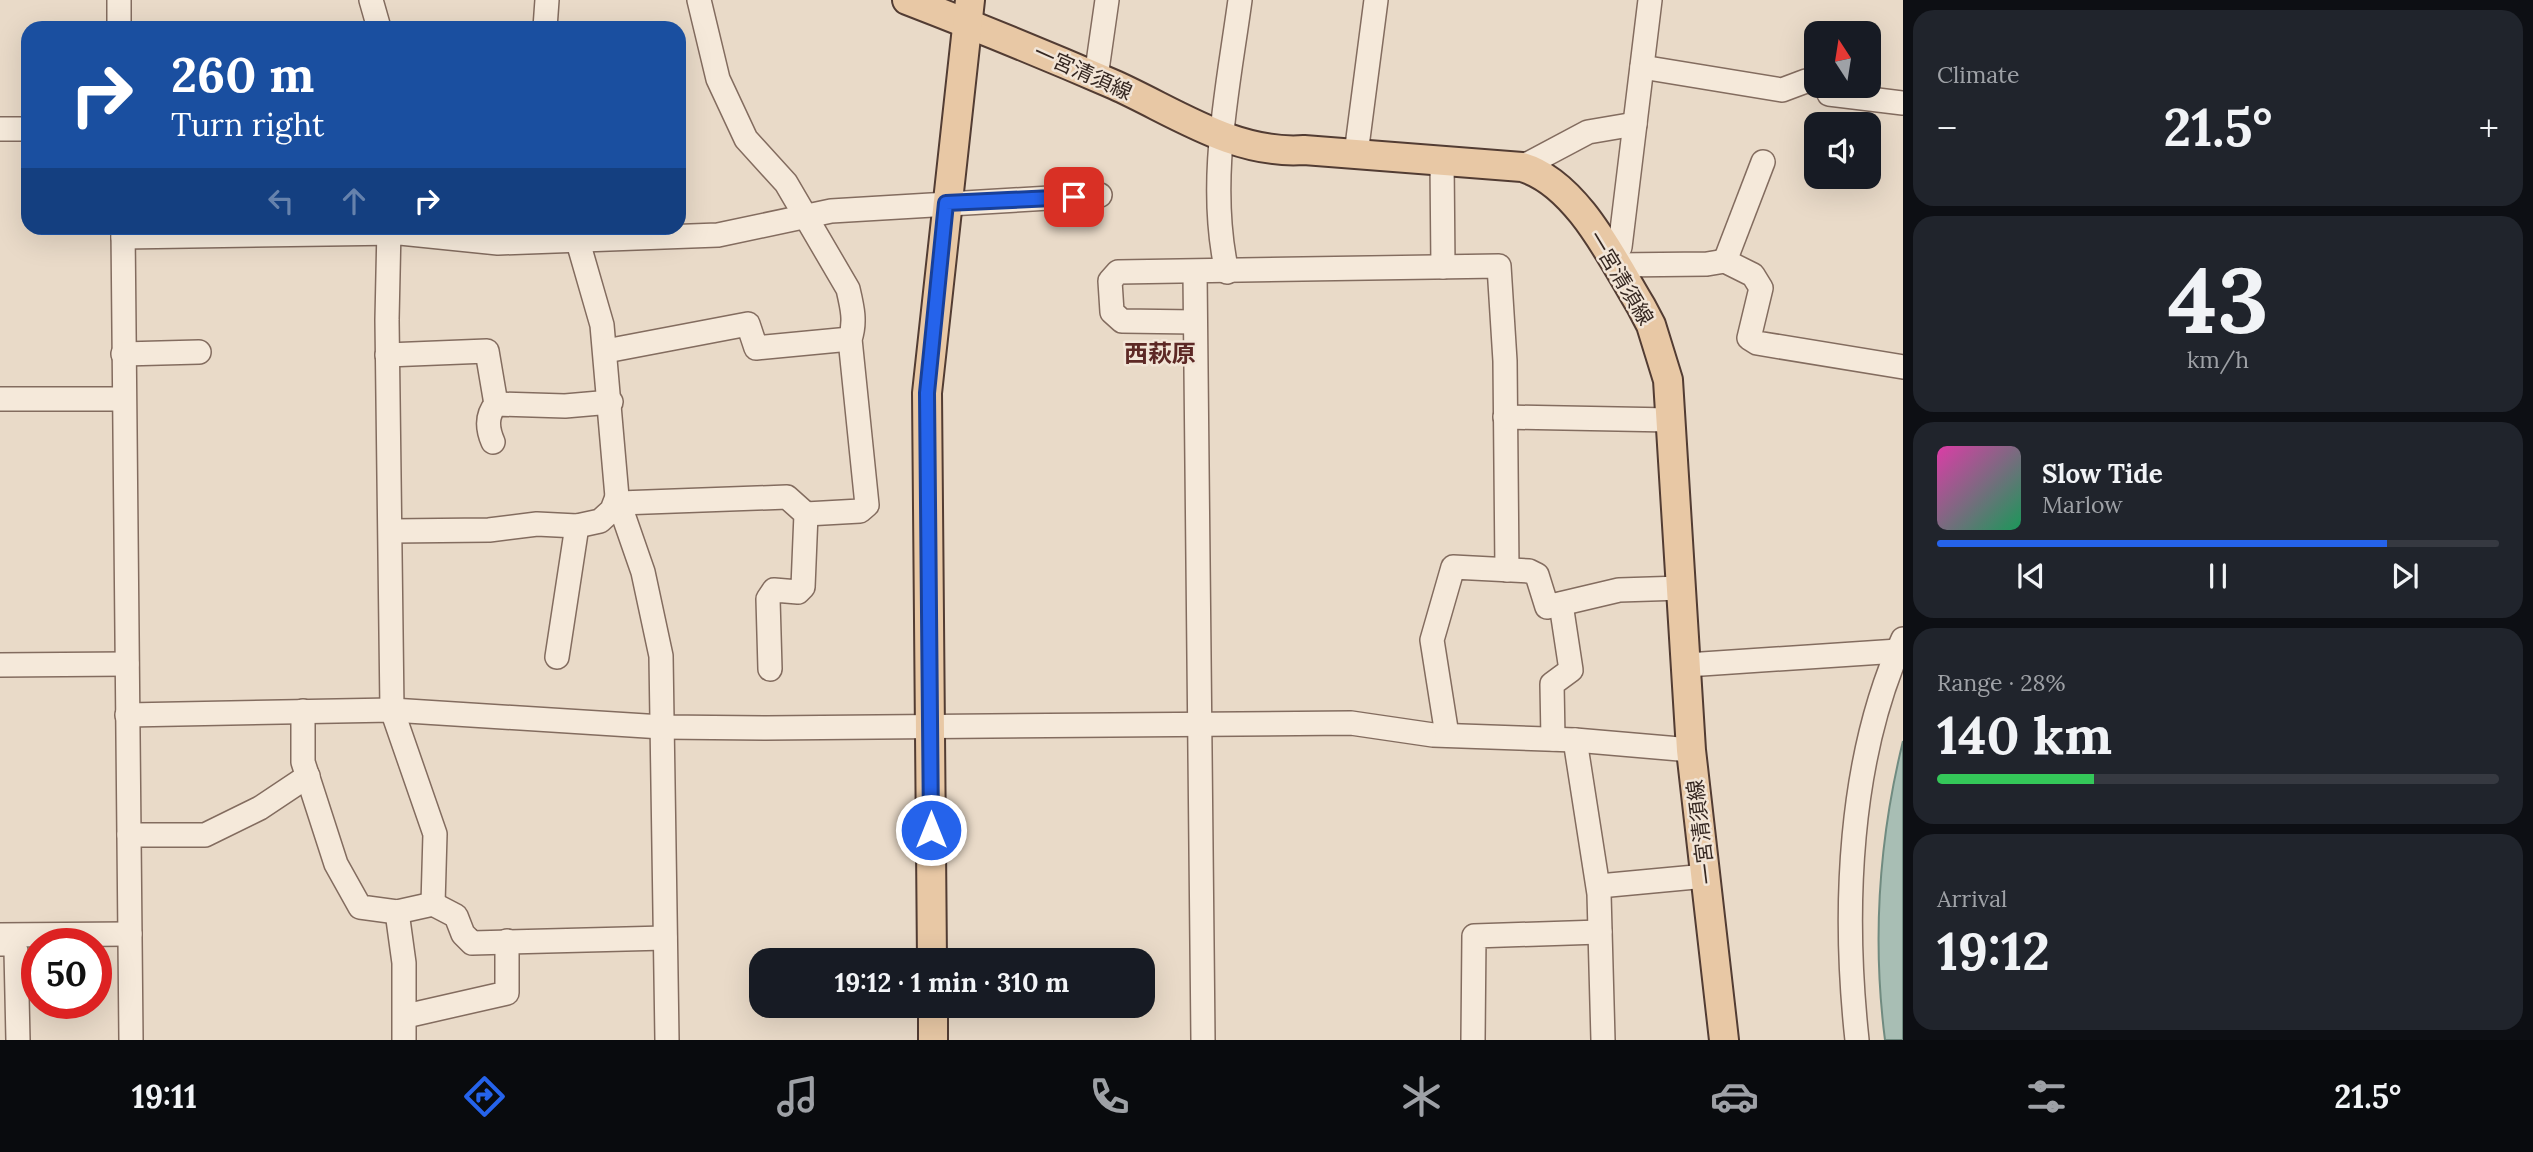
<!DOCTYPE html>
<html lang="en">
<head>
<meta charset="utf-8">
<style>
	:root { --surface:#171b24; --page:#20242c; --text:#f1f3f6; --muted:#9ea1a6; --line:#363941; --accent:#2563eb }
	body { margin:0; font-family:Lora,"Noto Sans JP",serif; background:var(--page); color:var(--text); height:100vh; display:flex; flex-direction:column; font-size:26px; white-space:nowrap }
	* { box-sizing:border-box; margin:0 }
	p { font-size:23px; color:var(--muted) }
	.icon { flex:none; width:38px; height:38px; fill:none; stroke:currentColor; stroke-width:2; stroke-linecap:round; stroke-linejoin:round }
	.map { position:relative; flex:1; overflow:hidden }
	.side { display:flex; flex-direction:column; gap:10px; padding:10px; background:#0d0f14; width:630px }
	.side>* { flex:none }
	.guide { position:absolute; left:21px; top:21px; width:665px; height:214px; border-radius:21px; box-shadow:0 7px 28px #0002; background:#1a4fa0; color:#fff; overflow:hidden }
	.needle { width:46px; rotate:348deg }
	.fabs { position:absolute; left:1804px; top:21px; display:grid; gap:14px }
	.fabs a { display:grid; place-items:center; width:77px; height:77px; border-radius:14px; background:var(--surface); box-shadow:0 7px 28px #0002; font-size:35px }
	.speed { position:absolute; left:21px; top:928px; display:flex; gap:14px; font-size:35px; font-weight:700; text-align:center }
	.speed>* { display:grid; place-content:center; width:91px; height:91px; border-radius:50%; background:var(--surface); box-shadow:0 7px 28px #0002; line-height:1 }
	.speed .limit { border:10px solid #d22; background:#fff; color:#111 }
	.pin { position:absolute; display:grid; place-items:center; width:60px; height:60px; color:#fff; margin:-30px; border-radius:14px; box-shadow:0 4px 10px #0006 }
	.me { position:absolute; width:77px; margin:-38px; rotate:0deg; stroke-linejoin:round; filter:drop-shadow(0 0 5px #0008) }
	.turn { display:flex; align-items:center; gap:24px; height:147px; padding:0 35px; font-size:32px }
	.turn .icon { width:91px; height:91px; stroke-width:2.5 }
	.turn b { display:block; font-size:49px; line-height:60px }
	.lanes { display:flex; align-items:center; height:66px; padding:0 35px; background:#0003; justify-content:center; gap:35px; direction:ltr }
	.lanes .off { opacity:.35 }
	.big { font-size:52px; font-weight:700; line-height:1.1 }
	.side .tile { flex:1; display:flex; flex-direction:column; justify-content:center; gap:10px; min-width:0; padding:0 24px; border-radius:21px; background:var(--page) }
	.side .dial { align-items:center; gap:0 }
	.dial b { font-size:91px; line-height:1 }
	.song { display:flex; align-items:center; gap:21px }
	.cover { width:84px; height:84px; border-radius:10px; background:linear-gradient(135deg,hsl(320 70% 55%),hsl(150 70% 35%)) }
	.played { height:7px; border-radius:4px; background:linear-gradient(90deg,var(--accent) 80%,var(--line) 80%) }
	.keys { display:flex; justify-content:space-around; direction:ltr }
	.heat { display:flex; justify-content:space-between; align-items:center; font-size:38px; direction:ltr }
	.charge { height:10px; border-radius:5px; background:linear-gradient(90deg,#34c759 28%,var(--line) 0) }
	.trip { position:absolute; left:749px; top:948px; width:406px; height:70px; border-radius:21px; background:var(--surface); box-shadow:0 7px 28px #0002; font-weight:700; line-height:70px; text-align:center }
	.menu { display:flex; height:112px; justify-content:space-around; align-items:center; background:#090b0e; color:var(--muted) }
	.menu .icon { width:49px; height:49px }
	.menu .current { color:var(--accent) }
	.menu b { font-size:32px; color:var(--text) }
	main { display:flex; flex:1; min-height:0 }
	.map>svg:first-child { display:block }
	.water { fill:#a8beb4; stroke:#708b80; stroke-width:2 }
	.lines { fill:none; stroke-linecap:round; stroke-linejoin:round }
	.minor-casing { stroke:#836c5f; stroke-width:26 }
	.major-casing { stroke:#523c33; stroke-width:32 }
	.minor { stroke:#f5e9da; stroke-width:23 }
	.major { stroke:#e8c8a5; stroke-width:28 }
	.route-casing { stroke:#184099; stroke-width:18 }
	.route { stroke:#2563eb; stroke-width:12 }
	.labels { text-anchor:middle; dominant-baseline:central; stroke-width:5; stroke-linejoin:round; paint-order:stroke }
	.street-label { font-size:21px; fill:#352721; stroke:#f2e5d7 }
	.quarter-label { font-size:24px; font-weight:bold; fill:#5d2825; stroke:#f2e5d7 }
</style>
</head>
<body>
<main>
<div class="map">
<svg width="1903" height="1040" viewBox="0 0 1903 1040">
	<rect width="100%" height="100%" fill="#e9dac8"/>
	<path class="water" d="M 1903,741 L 1903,1040 L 1885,1040 C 1872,939 1879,839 1903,741 Z"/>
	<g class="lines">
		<g class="minor-casing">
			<g id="minor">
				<polyline points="119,0 119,28"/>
				<polyline points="371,0 379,28"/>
				<path d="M 699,0 L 718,79 L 746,139 L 786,183 L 848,289 C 852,306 856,322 850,339 L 867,505 L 860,511 L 806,514"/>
				<polyline points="545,28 547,0"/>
				<polyline points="1642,67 1782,90 1806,81 1816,82"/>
				<polyline points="1096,77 1107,0"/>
				<polyline points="1830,86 1829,94 1903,103"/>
				<polyline points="0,129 28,129"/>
				<polyline points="1356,154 1376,0"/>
				<polyline points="1442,161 1443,267"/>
				<polyline points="1522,167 1588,132 1635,124"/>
				<polyline points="123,228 131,1040"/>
				<polyline points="389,228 387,320 392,710 435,834 433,904"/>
				<polyline points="574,228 602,325 617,497 643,572 661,656 667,1040"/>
				<polyline points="123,237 400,233 498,243 718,235 831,211 1100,195"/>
				<polyline points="1610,255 1620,247 1650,0"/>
				<polyline points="1725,261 1763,162"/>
				<polyline points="1616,265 1707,264 1725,261 1753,275 1761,288 1749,338 1757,343 1903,367"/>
				<path d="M 1227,272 C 1207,182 1228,89 1240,0"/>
				<polyline points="1195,273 1203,1040"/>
				<polyline points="1195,322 1122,321 1112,312 1110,281 1118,272 1499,266 1505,361 1507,570"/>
				<polyline points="606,351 748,324 756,348 850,339"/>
				<polyline points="123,354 199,352"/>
				<polyline points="387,355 487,351 496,404"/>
				<polyline points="0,399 124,399"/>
				<polyline points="1505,417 1671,420"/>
				<path d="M 493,442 C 487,428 486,416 496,404 L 565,406 L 611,402"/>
				<polyline points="620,503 787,497 806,514 803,587 798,592 774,590 768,599 770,669"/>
				<polyline points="392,531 489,530 537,524 577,526 600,521 612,510 617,497"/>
				<polyline points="557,657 577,526"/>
				<polyline points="0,665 127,664"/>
				<polyline points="1687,665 1898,651"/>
				<polyline points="303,711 303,762 336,864 360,907 397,912 433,904 456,916 463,934 472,943 665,938"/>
				<polyline points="127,715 392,710 662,727 766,728 1351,723 1433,735 1575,740 1691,750"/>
				<polyline points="1447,735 1432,640 1453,567 1529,571 1537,575 1547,607 1619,590 1682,588"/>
				<polyline points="1553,739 1552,684 1571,670 1561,604"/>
				<polyline points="1575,740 1599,894 1603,1040"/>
				<polyline points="129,835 205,835 260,808 308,776"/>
				<polyline points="1599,886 1706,876"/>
				<polyline points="397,912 404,963 404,1040"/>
				<polyline points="0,935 130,934"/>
				<polyline points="0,944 12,944 16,951 18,1040"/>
				<polyline points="406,1016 507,993 507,941"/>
				<polyline points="1473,1040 1474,936 1600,932"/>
				<path d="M 1857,1040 C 1843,911 1848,759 1903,639"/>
			</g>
		</g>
		<g class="major-casing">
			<g id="major">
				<path d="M 907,0 C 977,27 1046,55 1115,85 C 1175,112 1235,155 1304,150 L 1522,167 C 1577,183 1613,260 1641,306 L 1651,325 L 1668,380 L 1691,750 L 1724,1040"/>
				<polyline points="932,961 927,393 970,0"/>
				<polyline points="933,1006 933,1040"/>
			</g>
		</g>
		<use href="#minor" class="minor"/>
		<use href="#major" class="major"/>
	</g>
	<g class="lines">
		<g class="route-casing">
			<polyline id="route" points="931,830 927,393 946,203 1074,197"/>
		</g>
		<use href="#route" class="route"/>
	</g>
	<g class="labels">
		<g class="street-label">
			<text transform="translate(1083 72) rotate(24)">一宮清須線</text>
			<text transform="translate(1621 278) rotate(59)">一宮清須線</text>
			<text transform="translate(1701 832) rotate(-97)">一宮清須線</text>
		</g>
		<g class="quarter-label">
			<text x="1160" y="353">西萩原</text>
		</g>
	</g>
</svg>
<div class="fabs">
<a><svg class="needle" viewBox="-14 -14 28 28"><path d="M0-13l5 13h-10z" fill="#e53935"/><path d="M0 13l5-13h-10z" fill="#9ea1a6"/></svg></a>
<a><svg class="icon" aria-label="sound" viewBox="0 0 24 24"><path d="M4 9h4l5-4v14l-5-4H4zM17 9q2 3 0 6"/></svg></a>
</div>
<div class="speed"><div class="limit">50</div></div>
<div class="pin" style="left:1074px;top:197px;background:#d93025"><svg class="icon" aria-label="arrive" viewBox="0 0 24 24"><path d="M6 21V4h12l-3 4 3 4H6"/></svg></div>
<svg class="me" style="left:931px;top:830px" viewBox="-20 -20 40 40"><circle r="17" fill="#2563eb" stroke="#fff" stroke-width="3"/><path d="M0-11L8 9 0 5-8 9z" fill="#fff"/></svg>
<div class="trip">19:12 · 1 min · 310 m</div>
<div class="guide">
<div class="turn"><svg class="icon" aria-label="right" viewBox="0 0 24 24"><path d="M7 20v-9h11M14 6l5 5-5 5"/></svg><div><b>260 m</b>Turn right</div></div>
<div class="lanes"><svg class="icon off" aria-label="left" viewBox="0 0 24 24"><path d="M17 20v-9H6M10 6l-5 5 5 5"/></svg><svg class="icon off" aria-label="ahead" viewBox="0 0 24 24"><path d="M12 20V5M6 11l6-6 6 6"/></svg><svg class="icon" aria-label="right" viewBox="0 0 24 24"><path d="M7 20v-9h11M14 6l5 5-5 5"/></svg></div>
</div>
</div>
<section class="side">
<div class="tile"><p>Climate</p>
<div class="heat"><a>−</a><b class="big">21.5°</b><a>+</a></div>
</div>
<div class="tile dial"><b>43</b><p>km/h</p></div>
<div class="tile">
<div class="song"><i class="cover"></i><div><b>Slow Tide</b><p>Marlow</p></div></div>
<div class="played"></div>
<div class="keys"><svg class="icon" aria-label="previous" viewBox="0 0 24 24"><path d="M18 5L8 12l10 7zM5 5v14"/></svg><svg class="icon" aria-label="pause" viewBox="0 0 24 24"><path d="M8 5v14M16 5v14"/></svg><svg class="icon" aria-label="next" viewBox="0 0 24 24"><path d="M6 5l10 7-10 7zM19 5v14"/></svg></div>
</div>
<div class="tile"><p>Range · 28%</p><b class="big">140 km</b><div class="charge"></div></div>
<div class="tile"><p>Arrival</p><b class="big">19:12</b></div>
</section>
</main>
<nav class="menu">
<b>19:11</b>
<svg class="icon current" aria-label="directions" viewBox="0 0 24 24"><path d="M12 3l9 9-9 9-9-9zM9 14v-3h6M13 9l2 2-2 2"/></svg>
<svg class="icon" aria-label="music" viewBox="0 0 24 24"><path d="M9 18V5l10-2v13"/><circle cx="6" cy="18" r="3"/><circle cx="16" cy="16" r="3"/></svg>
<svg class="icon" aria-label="phone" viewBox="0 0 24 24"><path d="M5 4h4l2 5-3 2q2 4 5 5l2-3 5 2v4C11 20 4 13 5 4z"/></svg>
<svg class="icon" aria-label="climate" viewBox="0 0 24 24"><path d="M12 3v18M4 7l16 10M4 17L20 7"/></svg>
<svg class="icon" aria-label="car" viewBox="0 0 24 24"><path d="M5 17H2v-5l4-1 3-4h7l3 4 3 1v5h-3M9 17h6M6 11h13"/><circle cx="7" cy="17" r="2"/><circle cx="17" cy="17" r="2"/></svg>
<svg class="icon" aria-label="filters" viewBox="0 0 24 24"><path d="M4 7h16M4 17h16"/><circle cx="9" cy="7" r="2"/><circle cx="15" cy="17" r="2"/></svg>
<b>21.5°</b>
</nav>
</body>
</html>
